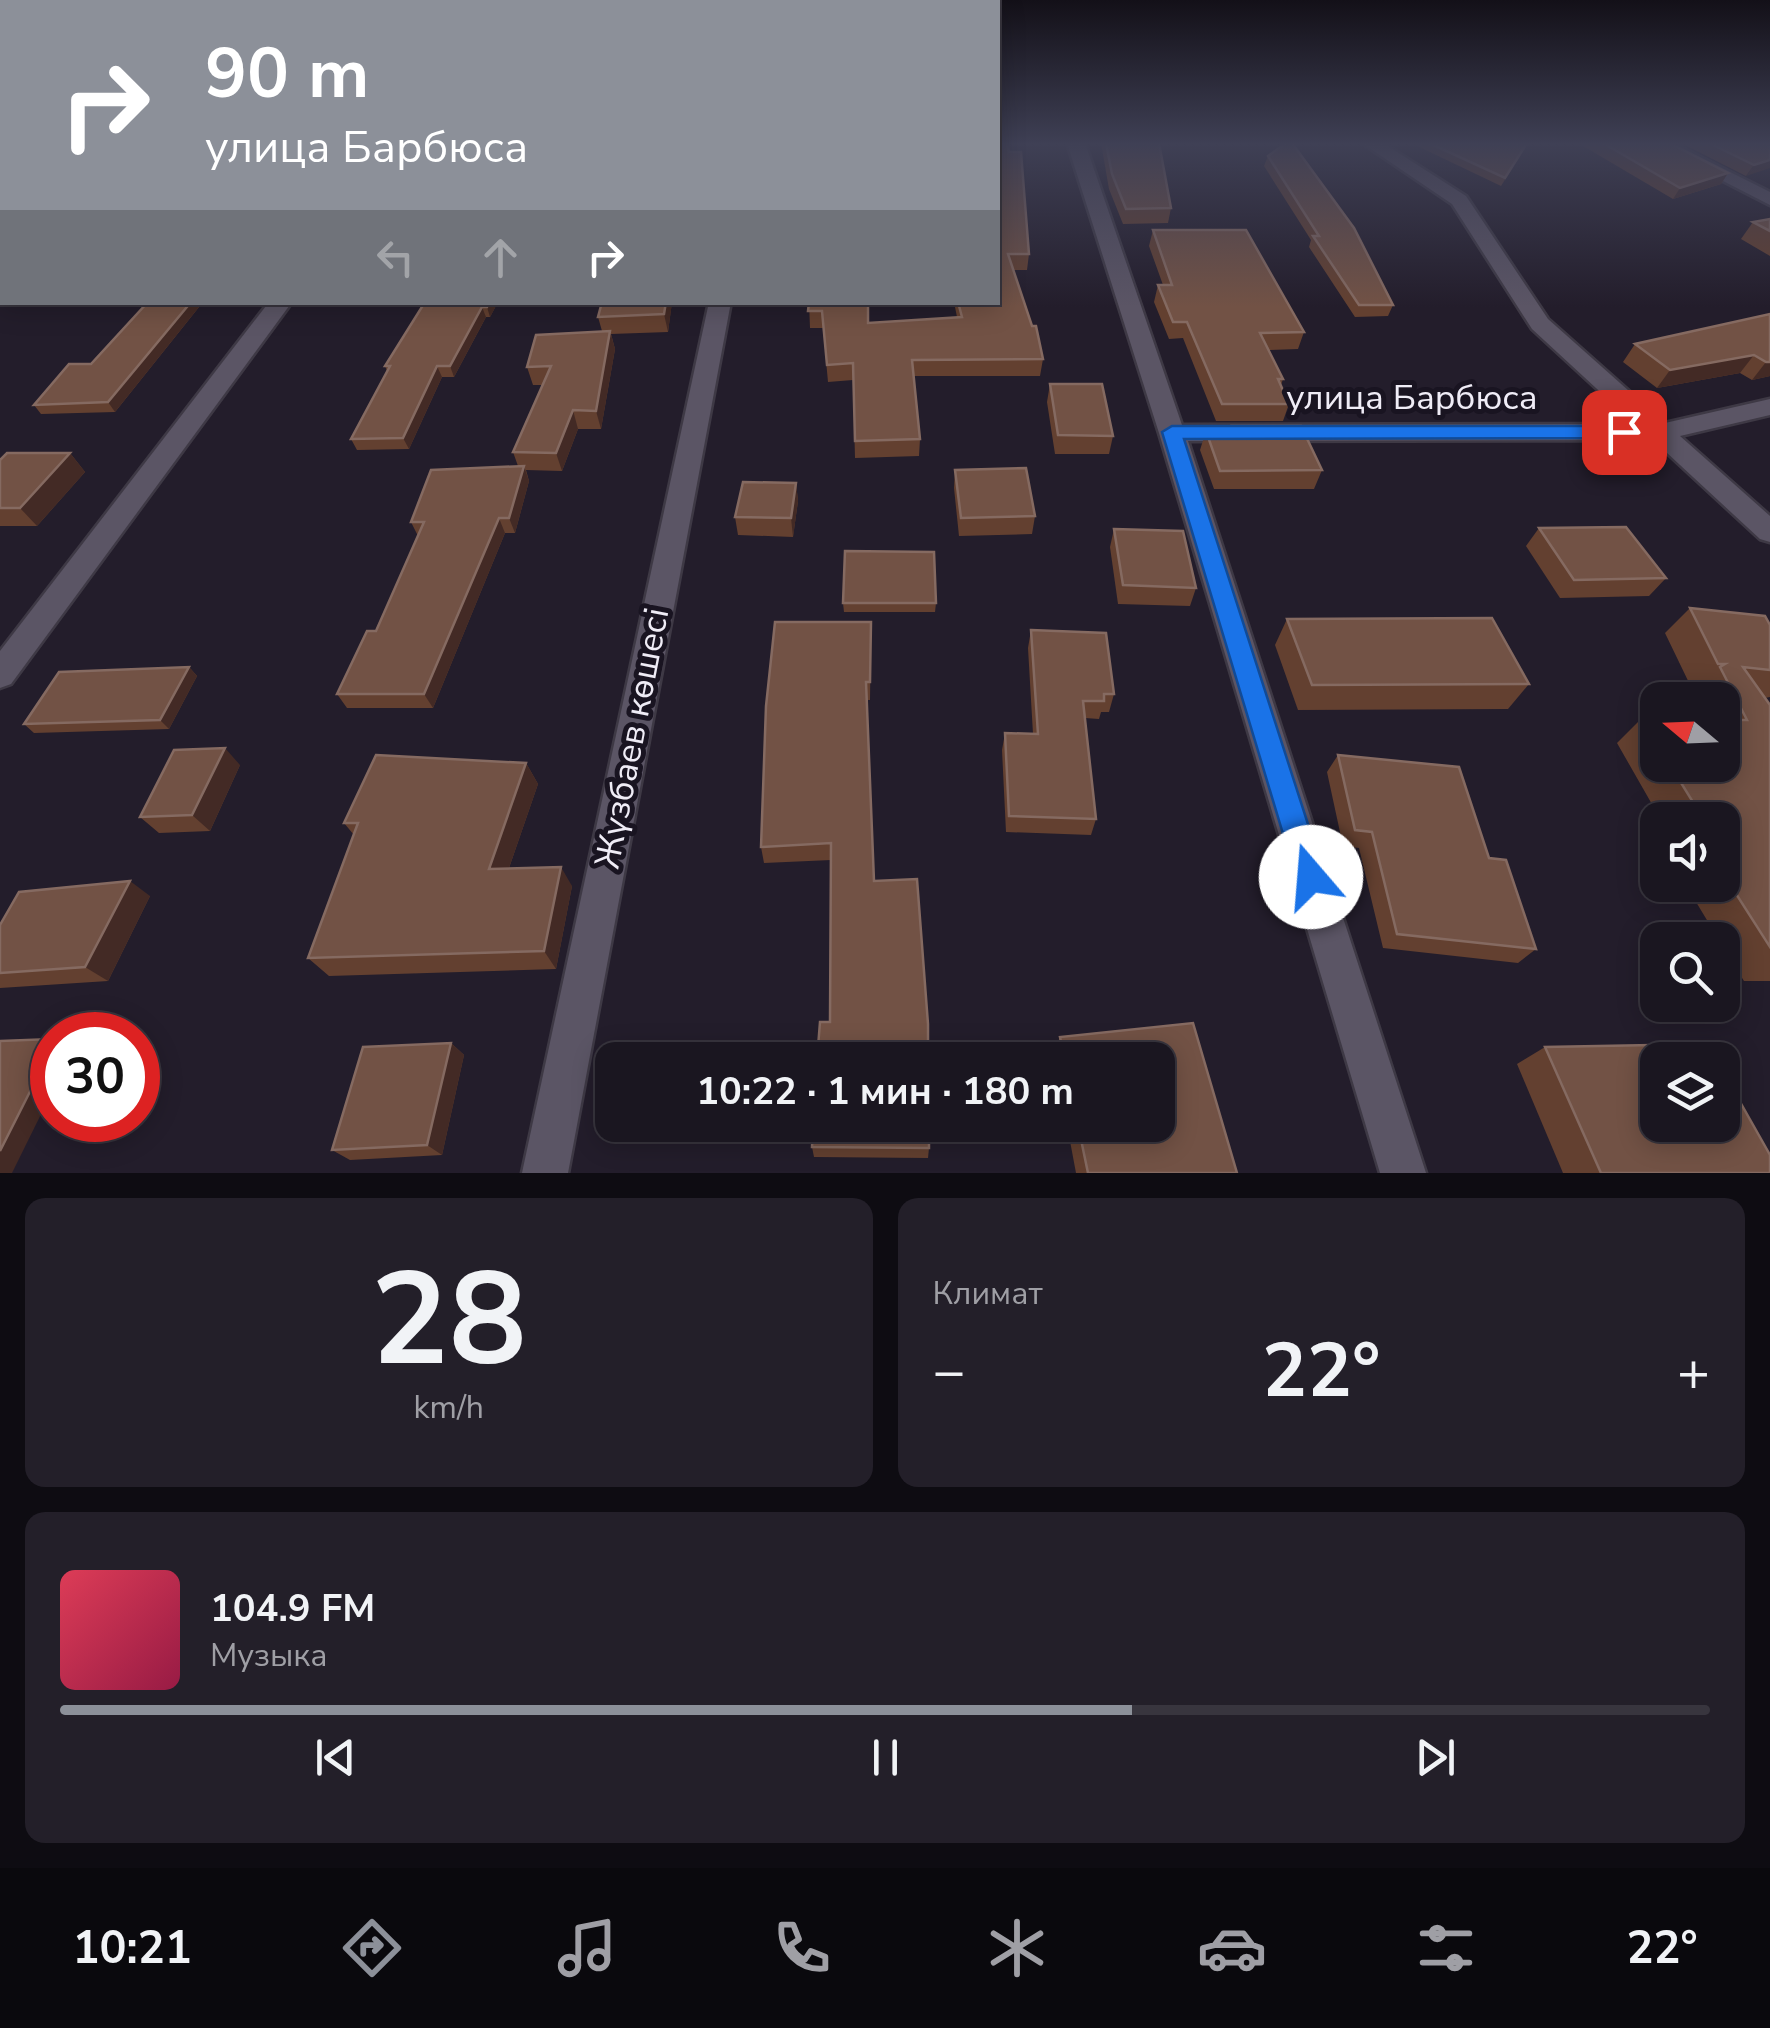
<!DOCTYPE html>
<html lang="ru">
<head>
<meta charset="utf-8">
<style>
	:root { --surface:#1a1620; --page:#231f29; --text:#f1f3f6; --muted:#9f9fa5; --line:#38353e; --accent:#8c9099 }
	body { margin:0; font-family:"Nunito Sans",sans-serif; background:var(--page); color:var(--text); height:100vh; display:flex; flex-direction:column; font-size:38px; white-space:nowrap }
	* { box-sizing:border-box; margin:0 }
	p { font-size:32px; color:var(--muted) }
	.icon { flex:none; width:55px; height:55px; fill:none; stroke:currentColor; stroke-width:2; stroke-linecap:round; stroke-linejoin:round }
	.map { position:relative; height:1173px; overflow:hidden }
	.drawer { display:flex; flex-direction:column; gap:25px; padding:25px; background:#0e0c12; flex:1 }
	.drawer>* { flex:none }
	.banner { position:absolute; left:0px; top:0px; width:1000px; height:305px; box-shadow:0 5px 25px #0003,0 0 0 2px var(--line); background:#8c9099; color:#fff; overflow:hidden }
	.needle { width:65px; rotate:289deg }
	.controls { position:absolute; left:1640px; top:682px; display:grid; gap:20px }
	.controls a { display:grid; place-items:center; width:100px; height:100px; border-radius:20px; background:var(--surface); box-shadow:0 5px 25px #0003,0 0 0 2px var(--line); font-size:50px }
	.speed { position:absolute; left:30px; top:1012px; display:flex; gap:20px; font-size:50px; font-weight:700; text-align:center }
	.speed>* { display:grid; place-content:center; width:130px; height:130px; border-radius:50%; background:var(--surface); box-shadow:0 5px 25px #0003,0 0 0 2px var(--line); line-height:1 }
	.speed .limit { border:15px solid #d22; background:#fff; color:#111 }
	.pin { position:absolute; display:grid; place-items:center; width:85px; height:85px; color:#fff; margin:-42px; border-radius:20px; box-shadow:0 5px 15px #0006 }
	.me { position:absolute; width:110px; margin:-55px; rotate:342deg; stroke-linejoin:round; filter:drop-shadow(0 0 8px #0008) }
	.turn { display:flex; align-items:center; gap:35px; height:210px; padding:0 40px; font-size:45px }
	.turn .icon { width:130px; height:130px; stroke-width:2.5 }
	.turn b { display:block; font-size:70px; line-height:85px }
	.lanes { display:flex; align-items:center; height:95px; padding:0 40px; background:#0003; justify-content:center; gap:50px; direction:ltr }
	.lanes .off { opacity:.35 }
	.big { font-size:75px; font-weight:700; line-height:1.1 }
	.drawer .widget { flex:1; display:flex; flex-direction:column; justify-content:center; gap:15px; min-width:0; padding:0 35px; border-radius:20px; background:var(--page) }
	.drawer .dial { align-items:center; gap:0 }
	.dial b { font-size:130px; line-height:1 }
	.song { display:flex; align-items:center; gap:30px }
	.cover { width:120px; height:120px; border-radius:15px; background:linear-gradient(135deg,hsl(350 70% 55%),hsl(340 70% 35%)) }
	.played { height:10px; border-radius:5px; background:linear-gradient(90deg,var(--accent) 65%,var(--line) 65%) }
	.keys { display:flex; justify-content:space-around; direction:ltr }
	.heat { display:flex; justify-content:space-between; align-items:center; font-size:55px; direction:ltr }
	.drawer .tiles { flex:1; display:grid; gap:25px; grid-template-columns:1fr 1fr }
	.widget:last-child { grid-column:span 2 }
	.trip { position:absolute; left:595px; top:1042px; width:580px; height:100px; border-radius:20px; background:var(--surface); box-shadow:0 5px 25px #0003,0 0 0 2px var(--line); font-weight:700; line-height:100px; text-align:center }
	.tab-bar { display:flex; height:160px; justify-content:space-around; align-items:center; background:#0a090d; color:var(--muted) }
	.tab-bar .icon { width:70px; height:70px }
	.tab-bar .selected { color:var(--accent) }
	.tab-bar b { font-size:45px; color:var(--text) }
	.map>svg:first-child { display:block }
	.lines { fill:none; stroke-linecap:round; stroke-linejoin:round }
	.minor-casing { stroke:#3e3945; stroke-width:5 }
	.minor { fill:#5b5565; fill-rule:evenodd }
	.wall { fill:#634030 }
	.shaded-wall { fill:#432a25 }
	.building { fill:#725245; stroke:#856a61; stroke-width:2.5 }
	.route { fill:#1a73e8; stroke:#114b97; stroke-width:2.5 }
	.labels { text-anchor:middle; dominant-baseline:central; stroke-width:10; stroke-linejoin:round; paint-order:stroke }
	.street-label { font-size:35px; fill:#efecf6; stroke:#191421 }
</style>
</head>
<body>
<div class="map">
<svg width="1770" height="1173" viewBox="0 0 1770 1173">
	<rect width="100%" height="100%" fill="#231d2b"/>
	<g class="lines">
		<g class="minor-casing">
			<g id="minor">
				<polygon points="1067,143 1085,143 1182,425 1635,424 1532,329 1452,204 1362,143 1383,143 1466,196 1548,319 1665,423 1770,399 1770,415 1680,436 1770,516 1770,542 1760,539 1653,440 1188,441 1426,1173 1380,1173 1159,433"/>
				<polygon points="1649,143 1672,143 1770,192 1770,205"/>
				<polygon points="2,185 2,197 0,198 0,186"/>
				<polygon points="269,302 292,302 11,684 0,688 0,651"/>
				<polygon points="709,302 731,302 568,1173 522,1173"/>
			</g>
		</g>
		<use href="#minor" class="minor"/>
	</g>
	<g class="wall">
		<polygon points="998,143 1029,254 1027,270 1013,270 1043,359 1040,376 914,376 920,439 919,456 855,458 853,380 828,382 823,328 810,328 809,302 868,323 957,317 954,302 998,302"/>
		<polygon points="1101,143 1159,143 1171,208 1168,223 1123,224 1109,189"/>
		<polygon points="1411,143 1528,143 1501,186"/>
		<polygon points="1578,143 1669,143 1728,173 1721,184 1673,199"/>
		<polygon points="1681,143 1770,143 1746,176"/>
		<polygon points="1268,156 1393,305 1388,316 1355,317 1309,247 1311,240 1264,166"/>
		<polygon points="1770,219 1770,256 1741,239 1753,222"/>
		<polygon points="1153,230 1304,332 1298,349 1269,350 1283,379 1281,385 1289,404 1283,421 1216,421 1183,338 1169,339 1154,302 1158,285 1163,285 1149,246"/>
		<polygon points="148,302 203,302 115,412 41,414 34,405 91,364"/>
		<polygon points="425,302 498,302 490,317 486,317 454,377 442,377 409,449 357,450 351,439 387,371 385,366"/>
		<polygon points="602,302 672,302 668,332 611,334 615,349 601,429 578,429 562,471 526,470 529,481 515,533 505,533 433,708 347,708 337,694 376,631 418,536 411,522 518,466 513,452 543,385 533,385 527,367 602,331 598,317"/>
		<polygon points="1770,314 1770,376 1752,380 1740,373 1657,388 1623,362 1635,344"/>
		<polygon points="1050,384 1113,436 1109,454 1055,454 1047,402"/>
		<polygon points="1232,426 1322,470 1314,489 1214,489 1200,450 1206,431 1230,431"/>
		<polygon points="70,453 85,472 37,526 0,526 0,460"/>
		<polygon points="955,470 1035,516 1032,534 959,536 954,488"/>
		<polygon points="796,483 798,501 793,537 738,535 735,517"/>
		<polygon points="1539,528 1666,578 1649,596 1560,598 1526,546"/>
		<polygon points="1114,529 1196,588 1190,606 1118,604 1110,547"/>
		<polygon points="843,603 936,603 935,612 844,612"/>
		<polygon points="1690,608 1770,625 1770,697 1765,698 1770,705 1770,981 1744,981 1722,946 1722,940 1719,940 1693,897 1702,891 1698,885 1722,885 1722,820 1661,820 1617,743 1642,718 1658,719 1658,765 1722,765 1722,700 1697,700 1694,693 1697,689 1692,689 1665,633"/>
		<polygon points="1287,619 1529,684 1508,709 1298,710 1275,645"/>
		<polygon points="871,622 870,700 867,700 830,1022 831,860 764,863 761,847"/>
		<polygon points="1031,630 1114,694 1109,712 1101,712 1099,719 1085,718 1096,819 1091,835 1006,832 1002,750 1005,733 1033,734 1028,648"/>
		<polygon points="189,667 197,676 169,729 34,733 24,724"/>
		<polygon points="1338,755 1489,858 1536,949 1518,963 1383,948 1359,848 1343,846 1327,772"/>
		<polygon points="526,763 538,784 509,868 572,886 556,969 329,976 308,958 354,835 344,823"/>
		<polygon points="240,765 210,831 159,833 140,817"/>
		<polygon points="150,896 108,981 0,988 0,925"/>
		<polygon points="1193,1023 1237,1173 1076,1173 1067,1125 1158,1125 1158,1060 1054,1060 1053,1054 1060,1037"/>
		<polygon points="451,1043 464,1055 442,1155 350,1160 332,1150"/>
		<polygon points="1545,1047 1770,1173 1563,1173 1517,1064"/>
		<polygon points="812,1147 929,1148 928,1158 814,1157"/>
	</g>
	<g class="shaded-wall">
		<polygon points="1770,160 1770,168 1746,176 1754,165"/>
		<polygon points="1728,173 1721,184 1673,199 1680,188"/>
		<polygon points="191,302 203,302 115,412 108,402"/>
		<polygon points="489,302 498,302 490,317 487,307"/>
		<polygon points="666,302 672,302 668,332 664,314"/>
		<polygon points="482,307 486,317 454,377 450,366"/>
		<polygon points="610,331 615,349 601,429 596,411"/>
		<polygon points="1754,355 1740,373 1657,388 1670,370"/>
		<polygon points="1766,362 1770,362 1770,376 1752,380"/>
		<polygon points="437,366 442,377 409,449 403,438"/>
		<polygon points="573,410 578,429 562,471 556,453"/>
		<polygon points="70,453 85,472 37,526 20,508"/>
		<polygon points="524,466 529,481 515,533 509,518"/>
		<polygon points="796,483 798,501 793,537 791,518"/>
		<polygon points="499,518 505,533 433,708 424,694"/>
		<polygon points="189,667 197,676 169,729 160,720"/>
		<polygon points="225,748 240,765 210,831 192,815"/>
		<polygon points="526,763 538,784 502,888 489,869"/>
		<polygon points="561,867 572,886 556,969 544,951"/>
		<polygon points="130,881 150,896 108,981 85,967"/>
		<polygon points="451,1043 464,1055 442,1155 427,1145"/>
		<polygon points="52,1048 52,1092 12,1173 0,1173 0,1151"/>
	</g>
	<g class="building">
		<polygon points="998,143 1007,143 1009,152 1021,152 1029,254 1008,254 1032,326 1036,326 1043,359 912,360 920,439 855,441 853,363 827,365 822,311 808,311 809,302 868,302 868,323 962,317 958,302 998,302"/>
		<polygon points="1106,143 1159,143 1171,208 1126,209 1112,174"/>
		<polygon points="1286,143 1292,143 1354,228 1393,305 1359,305 1313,236 1319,236 1268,156"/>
		<polygon points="1429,143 1527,143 1505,178"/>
		<polygon points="1603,143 1669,143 1728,173 1680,188"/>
		<polygon points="1709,143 1770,143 1770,160 1754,165"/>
		<polygon points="1770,219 1770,231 1753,222"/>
		<polygon points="1153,230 1246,230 1304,332 1260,333 1283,379 1278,379 1289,404 1222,404 1187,322 1173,322 1158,285 1172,285"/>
		<polygon points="148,302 191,302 108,402 34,405 69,364 91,364"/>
		<polygon points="425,302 489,302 487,307 482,307 450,366 437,366 403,438 351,439 390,366 385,366"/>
		<polygon points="602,302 666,302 664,314 598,317"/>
		<polygon points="1770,314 1770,362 1766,362 1754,355 1670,370 1635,344"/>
		<polygon points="610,331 596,411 573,410 556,453 513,452 551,366 527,367 536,335"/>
		<polygon points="1050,384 1102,384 1113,436 1058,435"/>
		<polygon points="1232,426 1301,426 1322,470 1220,471 1206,431 1234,431"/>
		<polygon points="7,453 70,453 20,508 0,508 0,460"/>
		<polygon points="524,466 509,518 499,518 424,694 337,694 367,631 376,631 424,522 411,522 431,470"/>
		<polygon points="1026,468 1035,516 961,518 955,470"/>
		<polygon points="743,482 796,483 791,518 735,517"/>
		<polygon points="1626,527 1666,578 1574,580 1539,528"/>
		<polygon points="1114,529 1183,531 1196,588 1123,585"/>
		<polygon points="845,551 934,552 936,603 843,603"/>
		<polygon points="1690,608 1765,616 1770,625 1770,670 1743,667 1770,705 1770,947 1724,875 1737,875 1722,851 1722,820 1704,820 1670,765 1722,765 1722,720 1747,720 1720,667 1725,664 1718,664"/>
		<polygon points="1492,618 1529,684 1312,685 1287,619"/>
		<polygon points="775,622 871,622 870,682 866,682 874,881 917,879 928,1024 928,1060 817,1060 820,1022 830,1022 831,843 761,847 766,706"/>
		<polygon points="1031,630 1106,633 1114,694 1104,694 1104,701 1083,701 1096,819 1009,816 1005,733 1038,734"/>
		<polygon points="189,667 160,720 24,724 59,672"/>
		<polygon points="1642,718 1658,719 1658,743"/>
		<polygon points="225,748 192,815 140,817 174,750"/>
		<polygon points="376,755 526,763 489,869 561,867 544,951 308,958 358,823 344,823"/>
		<polygon points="1338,755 1459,767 1489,858 1506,860 1536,949 1397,934 1372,832 1355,830"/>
		<polygon points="130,881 85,967 0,973 0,925 19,892"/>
		<polygon points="1193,1023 1237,1173 1088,1173 1078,1125 1158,1125 1158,1060 1065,1060 1060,1037"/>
		<polygon points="52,1039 52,1048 0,1151 0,1041"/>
		<polygon points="451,1043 427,1145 332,1150 363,1047"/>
		<polygon points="1708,1044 1717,1060 1658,1060 1658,1125 1722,1125 1722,1070 1770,1155 1770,1173 1601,1173 1545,1047"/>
		<polygon points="813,1125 929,1125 929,1148 812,1147"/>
	</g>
	<linearGradient id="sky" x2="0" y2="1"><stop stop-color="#131018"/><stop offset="0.47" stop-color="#3f4055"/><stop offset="1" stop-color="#3f4055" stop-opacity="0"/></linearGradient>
	<rect width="1770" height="307" fill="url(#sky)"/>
	<polygon class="route" points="1172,426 1624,426 1634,432 1624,438 1184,439 1325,877 1321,886 1311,890 1301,886 1296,877 1162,432"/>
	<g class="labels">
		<g class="street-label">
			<text x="1412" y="397">улица Барбюса</text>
			<text transform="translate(632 738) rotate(-79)">Жүзбаев көшесі</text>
		</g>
	</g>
</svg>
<div class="controls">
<a><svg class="needle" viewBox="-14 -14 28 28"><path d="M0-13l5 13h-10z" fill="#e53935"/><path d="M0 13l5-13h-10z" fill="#9f9fa5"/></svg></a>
<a><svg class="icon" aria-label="sound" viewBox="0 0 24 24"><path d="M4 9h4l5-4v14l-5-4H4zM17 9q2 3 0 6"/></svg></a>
<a><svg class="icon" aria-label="search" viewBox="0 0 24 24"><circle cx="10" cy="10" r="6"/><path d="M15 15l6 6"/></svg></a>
<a><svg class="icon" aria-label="layers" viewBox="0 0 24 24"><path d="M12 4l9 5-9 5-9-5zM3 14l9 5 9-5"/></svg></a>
</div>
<div class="speed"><div class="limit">30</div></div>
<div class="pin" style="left:1624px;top:432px;background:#d93025"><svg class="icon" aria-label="arrive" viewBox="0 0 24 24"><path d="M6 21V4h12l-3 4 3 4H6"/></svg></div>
<svg class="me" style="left:1311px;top:877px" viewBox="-20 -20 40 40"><circle r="19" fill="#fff"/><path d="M0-13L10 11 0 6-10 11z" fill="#1a73e8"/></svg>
<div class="trip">10:22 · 1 мин · 180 m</div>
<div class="banner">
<div class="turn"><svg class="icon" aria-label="right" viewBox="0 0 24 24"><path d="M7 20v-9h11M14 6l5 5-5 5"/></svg><div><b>90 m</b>улица Барбюса</div></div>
<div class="lanes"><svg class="icon off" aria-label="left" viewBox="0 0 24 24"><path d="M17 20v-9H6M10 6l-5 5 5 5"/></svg><svg class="icon off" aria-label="ahead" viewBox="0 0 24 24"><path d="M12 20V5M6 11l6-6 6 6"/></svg><svg class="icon" aria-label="right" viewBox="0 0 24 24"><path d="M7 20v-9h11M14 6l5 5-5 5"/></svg></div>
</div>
</div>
<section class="drawer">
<div class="tiles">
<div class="widget dial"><b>28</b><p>km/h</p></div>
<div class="widget"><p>Климат</p>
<div class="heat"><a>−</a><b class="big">22°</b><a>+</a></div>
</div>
<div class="widget">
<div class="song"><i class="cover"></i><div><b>104.9 FM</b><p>Музыка</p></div></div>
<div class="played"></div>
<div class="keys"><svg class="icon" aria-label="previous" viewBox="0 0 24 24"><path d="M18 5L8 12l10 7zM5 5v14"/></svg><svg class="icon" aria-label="pause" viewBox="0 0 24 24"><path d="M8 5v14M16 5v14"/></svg><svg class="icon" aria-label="next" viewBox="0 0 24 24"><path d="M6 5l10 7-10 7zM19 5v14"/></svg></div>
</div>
</div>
</section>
<nav class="tab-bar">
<b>10:21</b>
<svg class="icon selected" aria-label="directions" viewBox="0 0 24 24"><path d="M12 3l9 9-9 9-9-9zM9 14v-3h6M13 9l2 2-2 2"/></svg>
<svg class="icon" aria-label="music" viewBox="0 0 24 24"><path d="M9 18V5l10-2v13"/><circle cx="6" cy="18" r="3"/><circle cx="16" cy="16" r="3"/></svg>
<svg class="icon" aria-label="phone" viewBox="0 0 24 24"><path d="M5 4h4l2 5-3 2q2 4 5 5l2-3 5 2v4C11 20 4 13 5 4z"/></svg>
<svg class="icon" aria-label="climate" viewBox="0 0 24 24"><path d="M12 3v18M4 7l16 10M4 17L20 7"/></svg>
<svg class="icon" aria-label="car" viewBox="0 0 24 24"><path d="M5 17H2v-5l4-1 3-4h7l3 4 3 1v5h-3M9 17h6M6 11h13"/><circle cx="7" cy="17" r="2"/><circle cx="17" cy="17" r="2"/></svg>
<svg class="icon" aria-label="filters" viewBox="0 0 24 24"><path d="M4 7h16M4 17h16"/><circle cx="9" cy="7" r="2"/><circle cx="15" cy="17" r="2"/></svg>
<b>22°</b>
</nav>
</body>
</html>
